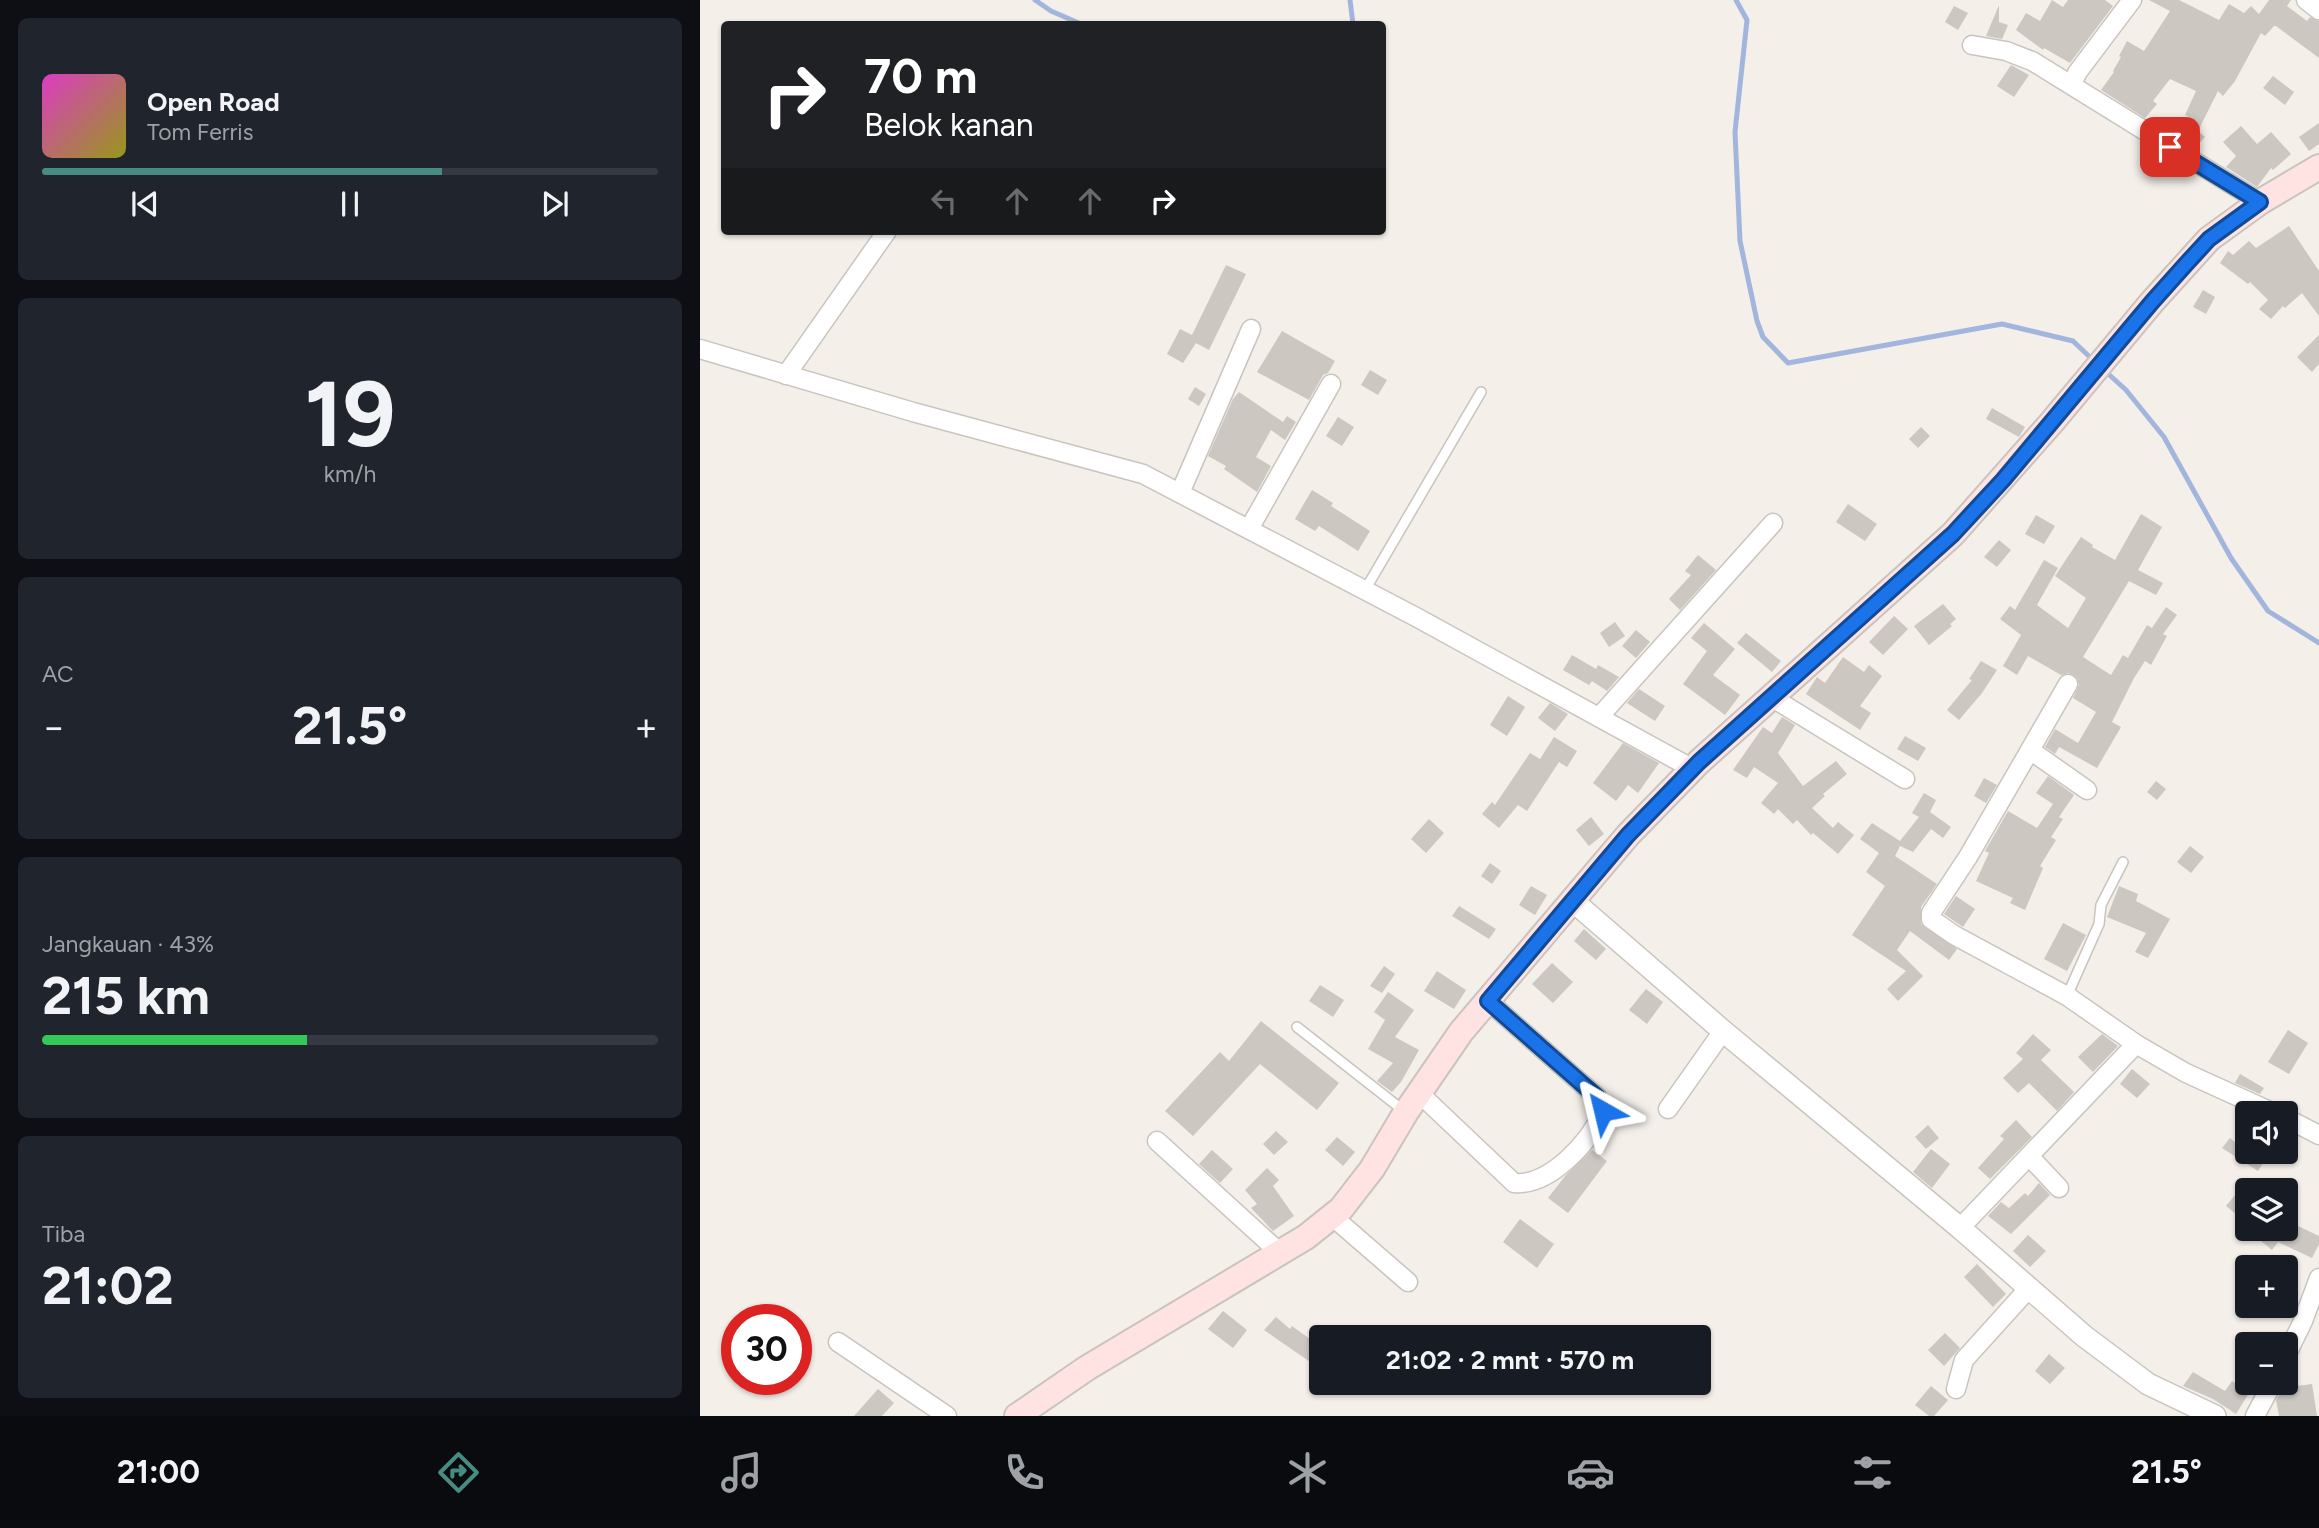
<!DOCTYPE html>
<html lang="id">
<head>
<meta charset="utf-8">
<style>
	:root { --surface:#171b24; --page:#20242c; --text:#f1f3f6; --muted:#9ea1a6; --line:#363941; --accent:#478c82 }
	body { margin:0; font-family:Figtree,sans-serif; background:var(--page); color:var(--text); height:100vh; display:flex; flex-direction:column; font-size:26px; white-space:nowrap }
	* { box-sizing:border-box; margin:0 }
	p { font-size:23px; color:var(--muted) }
	.icon { flex:none; width:38px; height:38px; fill:none; stroke:currentColor; stroke-width:2; stroke-linecap:round; stroke-linejoin:round }
	.map { position:relative; flex:1; overflow:hidden }
	.details { display:flex; flex-direction:column; gap:18px; padding:18px; background:#0d0f14; width:700px }
	.details>* { flex:none }
	.banner { position:absolute; left:21px; top:21px; width:665px; height:214px; border-radius:7px; box-shadow:0 2px 5px #0004; background:#202124; color:#fff; overflow:hidden }
	.buttons { position:absolute; left:1535px; top:1101px; display:grid; gap:14px }
	.buttons a { display:grid; place-items:center; width:63px; height:63px; border-radius:7px; background:var(--surface); box-shadow:0 2px 5px #0004; font-size:35px }
	.speed { position:absolute; left:21px; top:1304px; display:flex; gap:14px; font-size:35px; font-weight:700; text-align:center }
	.speed>* { display:grid; place-content:center; width:91px; height:91px; border-radius:50%; background:var(--surface); box-shadow:0 2px 5px #0004; line-height:1 }
	.speed .limit { border:10px solid #d22; background:#fff; color:#111 }
	.pin { position:absolute; display:grid; place-items:center; width:60px; height:60px; color:#fff; margin:-30px; border-radius:14px; box-shadow:0 4px 10px #0006 }
	.me { position:absolute; width:77px; margin:-38px; rotate:323deg; stroke-linejoin:round; filter:drop-shadow(0 0 5px #0008) }
	.turn { display:flex; align-items:center; gap:24px; height:147px; padding:0 28px; font-size:32px }
	.turn .icon { width:91px; height:91px; stroke-width:2.5 }
	.turn b { display:block; font-size:49px; line-height:60px }
	.lanes { display:flex; align-items:center; height:66px; padding:0 28px; background:#0003; justify-content:center; gap:35px; direction:ltr }
	.lanes .off { opacity:.35 }
	.big { font-size:52px; font-weight:700; line-height:1.1 }
	.details .widget { flex:1; display:flex; flex-direction:column; justify-content:center; gap:10px; min-width:0; padding:0 24px; border-radius:10px; background:var(--page) }
	.details .dial { align-items:center; gap:0 }
	.dial b { font-size:91px; line-height:1 }
	.song { display:flex; align-items:center; gap:21px }
	.cover { width:84px; height:84px; border-radius:10px; background:linear-gradient(135deg,hsl(310 70% 55%),hsl(60 70% 35%)) }
	.played { height:7px; border-radius:4px; background:linear-gradient(90deg,var(--accent) 65%,var(--line) 65%) }
	.keys { display:flex; justify-content:space-around; direction:ltr }
	.heat { display:flex; justify-content:space-between; align-items:center; font-size:38px; direction:ltr }
	.charge { height:10px; border-radius:5px; background:linear-gradient(90deg,#34c759 43%,var(--line) 0) }
	.trip { position:absolute; left:609px; top:1325px; width:402px; height:70px; border-radius:7px; background:var(--surface); box-shadow:0 2px 5px #0004; font-weight:700; line-height:70px; text-align:center }
	.dock { display:flex; height:112px; justify-content:space-around; align-items:center; background:#090b0e; color:var(--muted) }
	.dock .icon { width:49px; height:49px }
	.dock .current { color:var(--accent) }
	.dock b { font-size:32px; color:var(--text) }
	main { display:flex; flex:1; min-height:0 }
	.map>svg:first-child { display:block }
	.lines { fill:none; stroke-linecap:round; stroke-linejoin:round }
	.stream { stroke:#a1b5dd; stroke-width:5 }
	.building { fill:#ccc7c1 }
	.service-casing { stroke:#c9c4be; stroke-width:12 }
	.minor-casing { stroke:#c9c4be; stroke-width:21 }
	.tertiary-casing { stroke:#c9c4be; stroke-width:24 }
	.secondary-casing { stroke:#c9c4be; stroke-width:28 }
	.service { stroke:#fff; stroke-width:9 }
	.minor { stroke:#fff; stroke-width:18 }
	.tertiary { stroke:#fff; stroke-width:21 }
	.secondary { stroke:#fee3e2; stroke-width:24 }
	.route-casing { stroke:#114b97; stroke-width:18 }
	.route { stroke:#1a73e8; stroke-width:12 }
</style>
</head>
<body>
<main>
<section class="details">
<div class="widget">
<div class="song"><i class="cover"></i><div><b>Open Road</b><p>Tom Ferris</p></div></div>
<div class="played"></div>
<div class="keys"><svg class="icon" aria-label="previous" viewBox="0 0 24 24"><path d="M18 5L8 12l10 7zM5 5v14"/></svg><svg class="icon" aria-label="pause" viewBox="0 0 24 24"><path d="M8 5v14M16 5v14"/></svg><svg class="icon" aria-label="next" viewBox="0 0 24 24"><path d="M6 5l10 7-10 7zM19 5v14"/></svg></div>
</div>
<div class="widget dial"><b>19</b><p>km/h</p></div>
<div class="widget"><p>AC</p>
<div class="heat"><a>−</a><b class="big">21.5°</b><a>+</a></div>
</div>
<div class="widget"><p>Jangkauan · 43%</p><b class="big">215 km</b><div class="charge"></div></div>
<div class="widget"><p>Tiba</p><b class="big">21:02</b></div>
</section>
<div class="map">
<svg width="1619" height="1416" viewBox="0 0 1619 1416">
	<rect width="100%" height="100%" fill="#f4efe9"/>
	<g class="lines">
		<g class="stream">
			<polyline points="335,0 351,11 381,24"/>
			<polyline points="650,0 653,24"/>
			<polyline points="1036,0 1047,20 1035,132 1040,241 1057,321 1063,337 1088,363 1302,324 1373,341 1394,361"/>
			<polyline points="1404,370 1426,390 1464,437 1531,558 1568,611 1619,643"/>
		</g>
	</g>
	<g class="building">
		<polygon points="1352,0 1363,7 1368,0 1405,0 1413,6 1370,63 1344,48 1343,50 1316,30 1326,13 1340,21"/>
		<polygon points="1449,0 1479,0 1519,20 1529,4 1544,13 1551,6 1559,14 1569,0 1591,0 1587,6 1607,21 1610,17 1619,21 1619,58 1576,26 1574,26 1565,36 1561,33 1535,81 1523,96 1518,91 1498,131 1505,137 1495,148 1478,137 1493,119 1485,115 1496,91 1470,79 1453,101 1457,104 1445,118 1401,90 1414,72 1413,71 1421,57 1419,56 1427,41 1444,51 1470,11"/>
		<polygon points="1299,5 1299,22 1308,25 1302,39 1286,36"/>
		<polygon points="1254,6 1268,13 1258,30 1245,22"/>
		<polygon points="1311,65 1329,75 1314,97 1297,86"/>
		<polygon points="1573,76 1594,92 1585,105 1563,88"/>
		<polygon points="1619,123 1619,144 1609,151 1599,137"/>
		<polygon points="1541,126 1557,144 1571,132 1591,154 1573,170 1571,168 1557,187 1526,167 1536,156 1523,142"/>
		<polygon points="1589,226 1619,271 1619,316 1602,293 1585,308 1583,306 1571,319 1559,309 1568,300 1550,282 1548,284 1520,263 1528,251 1533,255 1549,241 1556,248"/>
		<polygon points="526,265 546,274 509,350 496,343 483,363 467,354 480,329 492,335"/>
		<polygon points="1503,290 1515,297 1506,314 1493,307"/>
		<polygon points="582,331 635,361 628,373 623,375 609,400 557,372"/>
		<polygon points="1619,335 1619,364 1612,372 1597,357"/>
		<polygon points="670,370 687,380 678,395 661,385"/>
		<polygon points="495,387 506,394 499,406 488,399"/>
		<polygon points="539,392 583,422 587,416 596,422 585,440 571,430 556,457 571,466 557,492 524,469 526,466 508,456 533,399"/>
		<polygon points="1292,408 1325,427 1319,437 1286,419"/>
		<polygon points="638,417 654,427 642,446 626,436"/>
		<polygon points="1221,427 1230,436 1218,448 1209,439"/>
		<polygon points="612,490 633,503 631,506 670,531 658,551 619,526 615,531 595,519"/>
		<polygon points="1148,504 1177,524 1165,541 1136,522"/>
		<polygon points="1441,514 1462,527 1438,570 1463,583 1456,595 1429,581 1383,657 1411,675 1423,655 1428,658 1447,625 1452,628 1466,607 1477,615 1463,634 1467,636 1451,665 1445,661 1434,678 1412,722 1421,727 1397,768 1359,747 1355,754 1345,747 1355,729 1378,743 1396,712 1373,698 1379,685 1377,678 1369,673 1361,675 1328,656 1317,675 1303,666 1321,635 1300,619 1310,606 1315,610 1344,560 1358,568 1337,605 1368,628 1386,598 1355,576 1381,537 1393,545 1392,547 1415,560"/>
		<polygon points="1336,515 1355,526 1344,544 1325,534"/>
		<polygon points="1299,540 1311,550 1297,567 1284,557"/>
		<polygon points="998,555 1016,570 980,610 969,599 991,575 985,571"/>
		<polygon points="1243,604 1256,619 1250,624 1252,626 1229,645 1214,626"/>
		<polygon points="1194,616 1208,629 1183,655 1169,642"/>
		<polygon points="915,622 925,636 909,647 900,633"/>
		<polygon points="1004,623 1035,649 1013,675 1040,695 1025,715 983,684 1007,651 991,638"/>
		<polygon points="936,630 950,642 936,658 922,646"/>
		<polygon points="1046,633 1081,661 1072,672 1037,643"/>
		<polygon points="872,655 896,669 898,665 919,677 907,691 892,681 889,685 863,670"/>
		<polygon points="1143,657 1164,672 1169,665 1182,676 1160,706 1171,713 1160,730 1106,694 1117,677 1125,683"/>
		<polygon points="1281,661 1297,670 1282,693 1259,720 1247,710 1272,680 1269,679"/>
		<polygon points="939,689 965,706 955,721 927,703"/>
		<polygon points="808,696 825,707 807,736 790,725"/>
		<polygon points="850,703 868,714 855,731 838,718"/>
		<polygon points="1082,717 1095,725 1078,753 1103,786 1136,761 1147,774 1123,794 1125,796 1112,808 1133,828 1138,822 1154,835 1138,854 1113,833 1111,835 1097,820 1093,824 1078,809 1074,814 1061,803 1078,783 1054,767 1047,778 1033,770 1063,727 1072,733"/>
		<polygon points="1205,736 1226,748 1218,761 1197,749"/>
		<polygon points="854,737 877,751 867,767 859,762 827,811 818,805 799,828 782,814 792,802 795,805 830,753 840,759"/>
		<polygon points="923,743 959,763 938,793 928,785 916,801 893,783"/>
		<polygon points="1348,776 1374,795 1359,817 1363,819 1351,837 1356,840 1340,866 1343,868 1325,910 1310,903 1313,898 1276,881 1289,853 1285,851 1308,811 1337,828 1353,804 1336,793"/>
		<polygon points="1284,778 1297,785 1286,803 1274,796"/>
		<polygon points="1456,781 1466,789 1457,800 1447,792"/>
		<polygon points="1224,793 1236,800 1230,812 1251,827 1243,838 1231,829 1213,852 1200,846 1195,856 1237,884 1221,907 1221,924 1257,949 1249,960 1210,931 1197,950 1223,976 1198,1001 1187,989 1206,971 1152,935 1185,886 1166,872 1179,853 1160,839 1172,823 1200,841 1219,817 1212,813"/>
		<polygon points="891,817 904,834 889,846 876,830"/>
		<polygon points="729,819 744,833 726,853 711,839"/>
		<polygon points="1490,846 1504,857 1491,873 1477,862"/>
		<polygon points="790,863 801,871 792,884 781,876"/>
		<polygon points="831,886 847,895 835,915 819,905"/>
		<polygon points="1419,886 1438,894 1436,901 1470,919 1448,958 1435,952 1446,933 1407,917"/>
		<polygon points="1256,896 1275,909 1263,927 1244,914"/>
		<polygon points="759,906 796,929 789,939 752,916"/>
		<polygon points="1363,923 1386,935 1367,971 1344,959"/>
		<polygon points="884,929 906,949 896,960 874,941"/>
		<polygon points="852,963 873,982 853,1003 832,984"/>
		<polygon points="684,966 695,974 682,993 670,986"/>
		<polygon points="737,971 766,990 754,1009 724,991"/>
		<polygon points="620,985 644,1000 633,1017 609,1001"/>
		<polygon points="946,989 963,1002 947,1024 929,1010"/>
		<polygon points="688,992 714,1010 695,1037 719,1050 701,1082 692,1092 677,1081 693,1063 668,1049 685,1020 674,1012"/>
		<polygon points="561,1021 639,1083 617,1110 560,1064 493,1136 465,1111 520,1052 529,1061"/>
		<polygon points="1588,1030 1608,1043 1589,1074 1568,1062"/>
		<polygon points="1333,1034 1351,1050 1341,1060 1374,1092 1357,1111 1329,1083 1318,1093 1303,1078 1323,1059 1316,1053"/>
		<polygon points="1402,1034 1418,1046 1393,1072 1378,1057"/>
		<polygon points="1432,1069 1450,1084 1437,1098 1420,1084"/>
		<polygon points="1540,1074 1564,1088 1560,1094 1535,1083"/>
		<polygon points="1316,1120 1332,1137 1290,1179 1278,1168 1304,1139 1300,1136"/>
		<polygon points="1228,1125 1239,1138 1226,1149 1215,1137"/>
		<polygon points="576,1131 588,1142 574,1155 563,1144"/>
		<polygon points="637,1137 655,1152 643,1166 625,1150"/>
		<polygon points="1530,1138 1547,1152 1570,1152 1558,1171 1522,1148"/>
		<polygon points="1231,1149 1250,1164 1232,1188 1213,1172"/>
		<polygon points="512,1150 533,1169 520,1183 499,1164"/>
		<polygon points="892,1150 907,1161 868,1213 848,1198 866,1175"/>
		<polygon points="567,1168 579,1180 573,1186 594,1216 573,1231 551,1208 557,1204 545,1190"/>
		<polygon points="1339,1183 1350,1195 1311,1234 1288,1216 1301,1202 1309,1208 1325,1193 1328,1196"/>
		<polygon points="1539,1190 1547,1198 1547,1223 1526,1206"/>
		<polygon points="820,1219 854,1244 837,1268 803,1242"/>
		<polygon points="1596,1225 1619,1236 1619,1244 1612,1258 1578,1242 1572,1250 1545,1228 1587,1228 1593,1233"/>
		<polygon points="1328,1235 1346,1251 1330,1267 1313,1251"/>
		<polygon points="1277,1264 1306,1294 1293,1307 1264,1277"/>
		<polygon points="523,1311 547,1330 533,1348 508,1329"/>
		<polygon points="576,1317 590,1329 592,1326 621,1347 621,1359 616,1366 564,1330"/>
		<polygon points="1245,1333 1260,1348 1244,1366 1228,1350"/>
		<polygon points="1349,1354 1365,1368 1350,1384 1335,1371"/>
		<polygon points="1493,1372 1525,1391 1532,1381 1549,1393 1536,1414 1513,1399 1483,1386"/>
		<polygon points="1612,1384 1617,1416 1579,1416 1576,1400 1583,1388"/>
		<polygon points="1231,1386 1248,1400 1234,1416 1229,1416 1215,1405"/>
		<polygon points="178,1389 194,1403 182,1416 154,1416"/>
	</g>
	<g class="lines">
		<g class="service-casing">
			<g id="service">
				<polyline points="665,590 781,392"/>
				<polyline points="1367,996 1399,924 1401,905 1423,862"/>
				<polyline points="597,1027 704,1111"/>
			</g>
		</g>
		<g class="minor-casing">
			<g id="minor">
				<polyline points="1606,0 1619,10"/>
				<polyline points="1272,45 1306,51 1332,61 1560,202"/>
				<polyline points="1372,85 1377,73 1432,0"/>
				<polyline points="0,349 213,412 443,474 716,617 993,769"/>
				<polyline points="86,375 187,231"/>
				<polyline points="480,493 551,329"/>
				<polyline points="549,529 631,384"/>
				<polyline points="1071,697 1205,779"/>
				<polyline points="899,717 1073,523"/>
				<polyline points="1330,750 1368,684"/>
				<polyline points="1387,790 1330,750 1268,857 1231,913 1231,919 1254,935 1367,996 1436,1044 1486,1073 1574,1113"/>
				<path d="M 719,1093 L 814,1183 C 850,1186 890,1142 903,1111 L 897,1097 L 788,1001"/>
				<polyline points="968,1109 1023,1031"/>
				<polyline points="1586,1118 1619,1135"/>
				<polyline points="457,1141 579,1252"/>
				<polyline points="1329,1156 1359,1188"/>
				<polyline points="633,1217 708,1282"/>
				<polyline points="1260,1228 1436,1044"/>
				<polyline points="138,1342 247,1416"/>
				<polyline points="1586,1356 1603,1321 1619,1278"/>
				<polyline points="1256,1389 1264,1360 1329,1288"/>
				<polyline points="1555,1416 1573,1382"/>
			</g>
		</g>
		<g class="tertiary-casing">
			<polyline id="tertiary" points="873,901 1023,1031 1260,1228 1384,1336 1448,1384 1515,1416"/>
		</g>
		<g class="secondary-casing">
			<polyline id="secondary" points="317,1416 387,1368 606,1237 641,1209 672,1169 706,1112 761,1032 928,835 999,762 1253,534 1352,422 1452,302 1509,239 1560,202 1619,167"/>
		</g>
		<use href="#service" class="service"/>
		<use href="#minor" class="minor"/>
		<use href="#tertiary" class="tertiary"/>
		<use href="#secondary" class="secondary"/>
	</g>
	<g class="lines">
		<g class="route-casing">
			<polyline id="route" points="903,1111 897,1097 788,1001 928,835 999,762 1253,534 1303,480 1452,302 1486,264 1509,239 1560,202 1470,147"/>
		</g>
		<use href="#route" class="route"/>
	</g>
</svg>
<div class="buttons">
<a><svg class="icon" aria-label="sound" viewBox="0 0 24 24"><path d="M4 9h4l5-4v14l-5-4H4zM17 9q2 3 0 6"/></svg></a>
<a><svg class="icon" aria-label="layers" viewBox="0 0 24 24"><path d="M12 4l9 5-9 5-9-5zM3 14l9 5 9-5"/></svg></a>
<a>+</a>
<a>−</a>
</div>
<div class="speed"><div class="limit">30</div></div>
<div class="pin" style="left:1470px;top:147px;background:#d93025"><svg class="icon" aria-label="arrive" viewBox="0 0 24 24"><path d="M6 21V4h12l-3 4 3 4H6"/></svg></div>
<svg class="me" style="left:903px;top:1111px" viewBox="-20 -20 40 40"><path d="M0-17L14 15 0 8-14 15z" fill="#1a73e8" stroke="#fff" stroke-width="4"/></svg>
<div class="trip">21:02 · 2 mnt · 570 m</div>
<div class="banner">
<div class="turn"><svg class="icon" aria-label="right" viewBox="0 0 24 24"><path d="M7 20v-9h11M14 6l5 5-5 5"/></svg><div><b>70 m</b>Belok kanan</div></div>
<div class="lanes"><svg class="icon off" aria-label="left" viewBox="0 0 24 24"><path d="M17 20v-9H6M10 6l-5 5 5 5"/></svg><svg class="icon off" aria-label="ahead" viewBox="0 0 24 24"><path d="M12 20V5M6 11l6-6 6 6"/></svg><svg class="icon off" aria-label="ahead" viewBox="0 0 24 24"><path d="M12 20V5M6 11l6-6 6 6"/></svg><svg class="icon" aria-label="right" viewBox="0 0 24 24"><path d="M7 20v-9h11M14 6l5 5-5 5"/></svg></div>
</div>
</div>
</main>
<nav class="dock">
<b>21:00</b>
<svg class="icon current" aria-label="directions" viewBox="0 0 24 24"><path d="M12 3l9 9-9 9-9-9zM9 14v-3h6M13 9l2 2-2 2"/></svg>
<svg class="icon" aria-label="music" viewBox="0 0 24 24"><path d="M9 18V5l10-2v13"/><circle cx="6" cy="18" r="3"/><circle cx="16" cy="16" r="3"/></svg>
<svg class="icon" aria-label="phone" viewBox="0 0 24 24"><path d="M5 4h4l2 5-3 2q2 4 5 5l2-3 5 2v4C11 20 4 13 5 4z"/></svg>
<svg class="icon" aria-label="climate" viewBox="0 0 24 24"><path d="M12 3v18M4 7l16 10M4 17L20 7"/></svg>
<svg class="icon" aria-label="car" viewBox="0 0 24 24"><path d="M5 17H2v-5l4-1 3-4h7l3 4 3 1v5h-3M9 17h6M6 11h13"/><circle cx="7" cy="17" r="2"/><circle cx="17" cy="17" r="2"/></svg>
<svg class="icon" aria-label="filters" viewBox="0 0 24 24"><path d="M4 7h16M4 17h16"/><circle cx="9" cy="7" r="2"/><circle cx="15" cy="17" r="2"/></svg>
<b>21.5°</b>
</nav>
</body>
</html>
